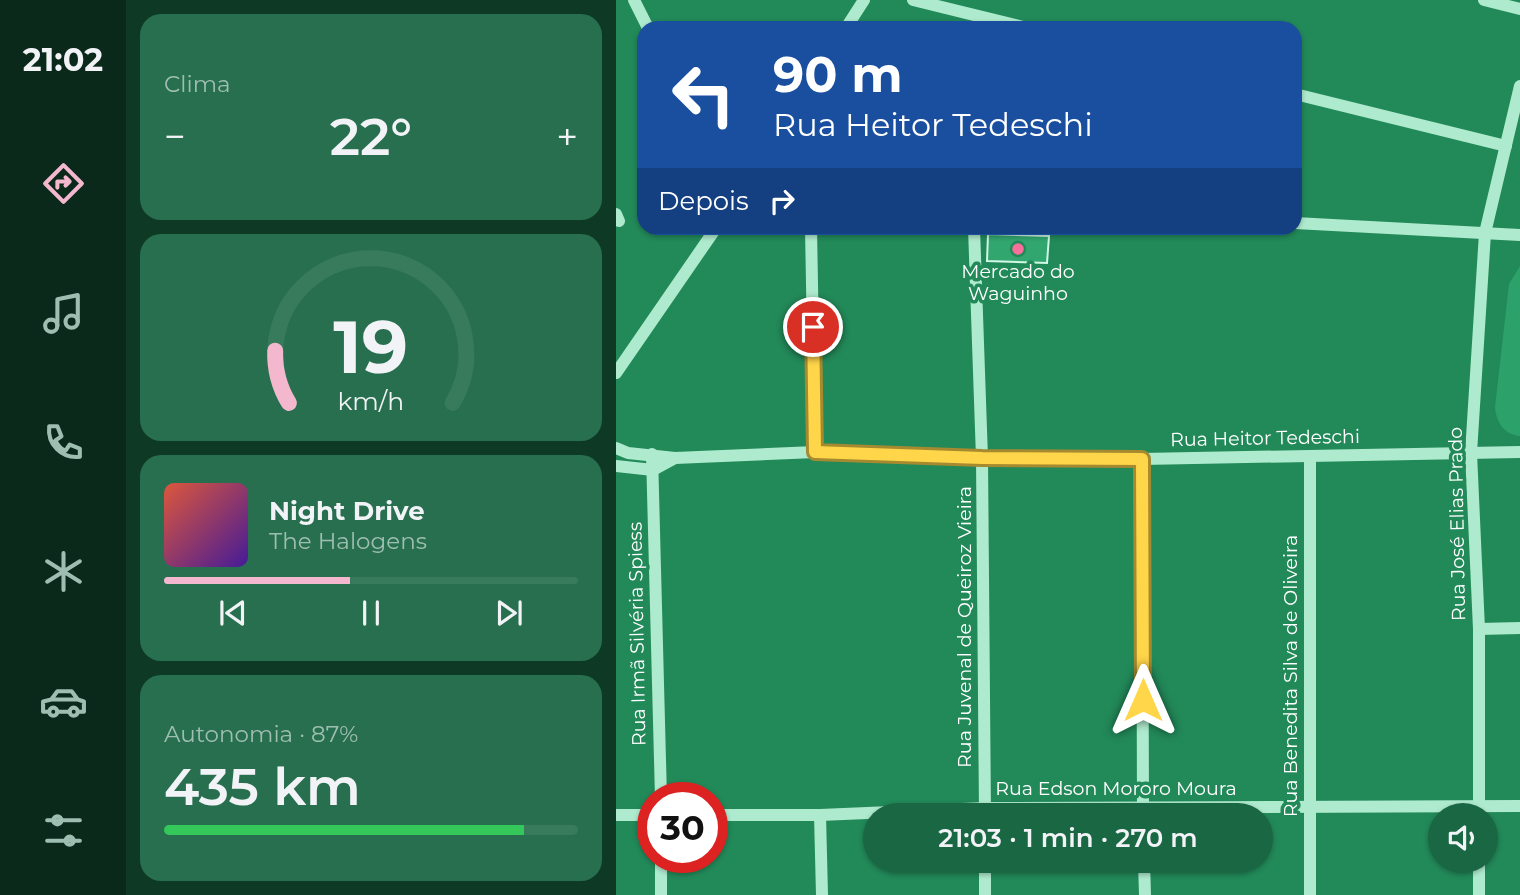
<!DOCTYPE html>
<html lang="pt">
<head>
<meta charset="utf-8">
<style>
	:root { --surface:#1a6743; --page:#276f4e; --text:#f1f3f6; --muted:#9fbeb2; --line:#387b5c; --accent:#f3b8cd }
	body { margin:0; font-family:Montserrat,sans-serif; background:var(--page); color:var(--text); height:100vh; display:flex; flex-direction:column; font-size:26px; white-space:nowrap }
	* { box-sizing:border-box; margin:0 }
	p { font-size:23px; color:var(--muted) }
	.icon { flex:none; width:38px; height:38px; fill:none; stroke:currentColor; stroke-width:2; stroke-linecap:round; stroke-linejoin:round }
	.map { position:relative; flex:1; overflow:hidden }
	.side { display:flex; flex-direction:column; gap:14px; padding:14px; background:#0e3925; width:490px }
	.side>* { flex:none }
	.top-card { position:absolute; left:21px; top:21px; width:665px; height:214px; border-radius:21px; box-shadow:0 2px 5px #0004; background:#1a4fa0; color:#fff; overflow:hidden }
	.buttons { position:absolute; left:812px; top:803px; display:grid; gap:14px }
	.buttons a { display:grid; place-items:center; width:70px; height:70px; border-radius:50%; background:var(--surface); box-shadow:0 2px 5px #0004; font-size:35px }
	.speed { position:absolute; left:21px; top:782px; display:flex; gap:14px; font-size:35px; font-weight:700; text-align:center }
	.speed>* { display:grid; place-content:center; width:91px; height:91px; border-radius:50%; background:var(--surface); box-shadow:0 2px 5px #0004; line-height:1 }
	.speed .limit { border:10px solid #d22; background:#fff; color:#111 }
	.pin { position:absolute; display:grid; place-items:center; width:60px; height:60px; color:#fff; margin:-30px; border:4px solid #fff; border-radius:50%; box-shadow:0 2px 7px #0007 }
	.me { position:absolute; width:77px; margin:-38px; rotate:0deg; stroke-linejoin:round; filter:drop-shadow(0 0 5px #0008) }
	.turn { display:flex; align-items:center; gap:24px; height:147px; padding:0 21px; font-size:32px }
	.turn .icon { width:91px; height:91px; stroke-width:2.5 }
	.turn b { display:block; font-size:49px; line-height:60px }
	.then { display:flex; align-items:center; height:66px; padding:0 21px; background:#0003; gap:14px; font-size:26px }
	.big { font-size:52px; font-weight:600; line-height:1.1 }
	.side .tile { flex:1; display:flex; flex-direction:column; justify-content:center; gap:10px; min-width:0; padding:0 24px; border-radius:21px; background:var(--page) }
	.side .dial { align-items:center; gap:0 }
	.dial svg { height:182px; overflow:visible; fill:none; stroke:var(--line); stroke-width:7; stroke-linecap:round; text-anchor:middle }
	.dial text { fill:var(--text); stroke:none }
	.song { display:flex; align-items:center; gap:21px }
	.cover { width:84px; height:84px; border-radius:10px; background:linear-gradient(135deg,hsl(10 70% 55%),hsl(260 70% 35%)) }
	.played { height:7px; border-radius:4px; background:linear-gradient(90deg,var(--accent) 45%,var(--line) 45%) }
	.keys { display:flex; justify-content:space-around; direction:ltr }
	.heat { display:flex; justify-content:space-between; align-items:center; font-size:38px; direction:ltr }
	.charge { height:10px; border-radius:5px; background:linear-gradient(90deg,#34c759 87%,var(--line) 0) }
	.trip { position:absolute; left:247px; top:803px; width:410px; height:70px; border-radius:35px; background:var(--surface); box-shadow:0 2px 5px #0004; font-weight:600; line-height:70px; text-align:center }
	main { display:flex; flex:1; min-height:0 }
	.menu { display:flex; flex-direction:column; width:126px; justify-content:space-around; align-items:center; background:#0a291b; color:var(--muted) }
	.menu .icon { width:49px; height:49px }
	.menu .on { color:var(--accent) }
	.menu b { font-size:32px; color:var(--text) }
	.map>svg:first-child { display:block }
	.green { fill:#2ca169 }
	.building { fill:#32a66f; stroke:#d2f8e6; stroke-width:2 }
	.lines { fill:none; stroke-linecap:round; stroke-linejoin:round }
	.minor { stroke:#aeeacd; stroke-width:12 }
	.route-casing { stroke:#a68a30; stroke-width:18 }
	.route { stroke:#ffd54a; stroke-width:12 }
	.poi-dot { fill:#f6709b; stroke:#228959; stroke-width:2.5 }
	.labels { text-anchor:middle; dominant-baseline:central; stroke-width:7; stroke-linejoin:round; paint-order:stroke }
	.poi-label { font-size:19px; fill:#fff; stroke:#228959 }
	.street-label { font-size:19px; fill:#fff; stroke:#228959 }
</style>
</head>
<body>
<main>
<nav class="menu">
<b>21:02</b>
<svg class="icon on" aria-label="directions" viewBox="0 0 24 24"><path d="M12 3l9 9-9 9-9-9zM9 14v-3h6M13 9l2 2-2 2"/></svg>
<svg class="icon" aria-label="music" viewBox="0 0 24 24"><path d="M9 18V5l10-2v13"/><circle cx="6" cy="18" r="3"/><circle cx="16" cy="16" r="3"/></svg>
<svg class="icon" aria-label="phone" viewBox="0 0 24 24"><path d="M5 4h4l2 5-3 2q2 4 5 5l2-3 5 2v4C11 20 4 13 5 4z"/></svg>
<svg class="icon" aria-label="climate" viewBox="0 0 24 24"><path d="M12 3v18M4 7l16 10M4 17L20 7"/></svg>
<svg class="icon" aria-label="car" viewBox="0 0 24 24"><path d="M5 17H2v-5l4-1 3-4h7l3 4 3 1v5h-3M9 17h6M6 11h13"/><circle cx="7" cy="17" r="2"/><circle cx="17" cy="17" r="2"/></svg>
<svg class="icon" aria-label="filters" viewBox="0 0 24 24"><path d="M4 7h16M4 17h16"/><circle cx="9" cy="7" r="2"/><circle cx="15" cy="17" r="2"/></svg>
</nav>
<section class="side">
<div class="tile"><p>Clima</p>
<div class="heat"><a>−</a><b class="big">22°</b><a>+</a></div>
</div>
<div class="tile dial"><svg viewBox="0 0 100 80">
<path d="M14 69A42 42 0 1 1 86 69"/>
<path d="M14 69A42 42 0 0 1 8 46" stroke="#f3b8cd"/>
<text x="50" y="56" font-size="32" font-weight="700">19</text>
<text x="50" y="72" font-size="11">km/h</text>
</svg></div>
<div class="tile">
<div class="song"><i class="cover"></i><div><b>Night Drive</b><p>The Halogens</p></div></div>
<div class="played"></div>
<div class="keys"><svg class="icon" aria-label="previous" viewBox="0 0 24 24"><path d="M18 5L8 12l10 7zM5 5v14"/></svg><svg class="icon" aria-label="pause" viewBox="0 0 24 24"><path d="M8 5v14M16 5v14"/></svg><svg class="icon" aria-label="next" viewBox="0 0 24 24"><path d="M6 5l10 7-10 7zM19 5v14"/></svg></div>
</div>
<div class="tile"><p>Autonomia · 87%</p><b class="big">435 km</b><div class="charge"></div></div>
</section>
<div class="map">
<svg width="904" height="895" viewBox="0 0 904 895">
	<rect width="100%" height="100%" fill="#228959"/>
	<path class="green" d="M 904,266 L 904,436 C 888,435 880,422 879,407 L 893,284 Z"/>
	<polygon class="building" points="372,234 433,236 431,263 371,261"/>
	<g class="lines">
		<g class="minor">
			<polyline points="18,0 32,28"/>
			<polyline points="297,0 411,28"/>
			<polyline points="868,0 904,9"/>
			<polyline points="230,28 248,0"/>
			<polyline points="679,94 890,146"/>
			<polyline points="0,214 3,221"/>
			<polyline points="679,223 904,235"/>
			<polyline points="195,228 199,452"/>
			<polyline points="358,228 366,458 369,815"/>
			<polyline points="0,373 100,228"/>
			<polyline points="0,448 12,453 59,458 199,452 366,458 526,459 904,452"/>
			<polyline points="36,454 45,798"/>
			<polyline points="526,459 527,815"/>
			<polyline points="0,466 37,470 59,458"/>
			<polyline points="863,629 904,628"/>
			<polyline points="0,815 37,815"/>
			<polyline points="96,815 204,815 369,808 904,806"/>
			<polyline points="204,815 206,895"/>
			<polyline points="863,816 863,629 855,453 869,233 904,86"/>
			<polyline points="528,861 529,895"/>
			<polyline points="45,895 45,858"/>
			<polyline points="369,895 369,861"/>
			<polyline points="694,895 694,457"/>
			<polyline points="863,895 863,861"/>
		</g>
	</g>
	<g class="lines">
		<g class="route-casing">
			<polyline id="route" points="197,327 199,452 366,458 526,459 527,700"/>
		</g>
		<use href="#route" class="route"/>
	</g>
	<circle class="poi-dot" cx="402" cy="249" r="7"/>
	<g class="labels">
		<g class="poi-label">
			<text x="402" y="271">Mercado do<tspan x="402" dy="22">Waguinho</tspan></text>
		</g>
		<g class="street-label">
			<text transform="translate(649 438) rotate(-1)">Rua Heitor Tedeschi</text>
			<text transform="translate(841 524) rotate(-91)">Rua José Elias Prado</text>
			<text transform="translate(348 627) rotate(-90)">Rua Juvenal de Queiroz Vieira</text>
			<text transform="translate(21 634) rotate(-91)">Rua Irmã Silvéria Spiess</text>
			<text transform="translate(674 676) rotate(-90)">Rua Benedita Silva de Oliveira</text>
			<text x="500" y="788">Rua Edson Mororo Moura</text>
		</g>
	</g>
</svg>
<div class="buttons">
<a><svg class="icon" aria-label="sound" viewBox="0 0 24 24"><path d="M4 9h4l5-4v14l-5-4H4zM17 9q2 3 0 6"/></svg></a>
</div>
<div class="speed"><div class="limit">30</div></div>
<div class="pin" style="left:197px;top:327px;background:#d93025"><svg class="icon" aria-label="arrive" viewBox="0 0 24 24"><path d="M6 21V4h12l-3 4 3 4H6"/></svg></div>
<svg class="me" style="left:527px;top:700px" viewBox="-20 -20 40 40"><path d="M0-17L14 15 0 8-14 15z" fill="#ffd54a" stroke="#fff" stroke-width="4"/></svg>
<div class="trip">21:03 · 1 min · 270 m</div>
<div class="top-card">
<div class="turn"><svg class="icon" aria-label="left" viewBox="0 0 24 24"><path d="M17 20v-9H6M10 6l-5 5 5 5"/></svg><div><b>90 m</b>Rua Heitor Tedeschi</div></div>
<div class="then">Depois<svg class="icon" aria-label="right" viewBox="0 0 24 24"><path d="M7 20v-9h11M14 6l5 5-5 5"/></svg></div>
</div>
</div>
</main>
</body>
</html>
